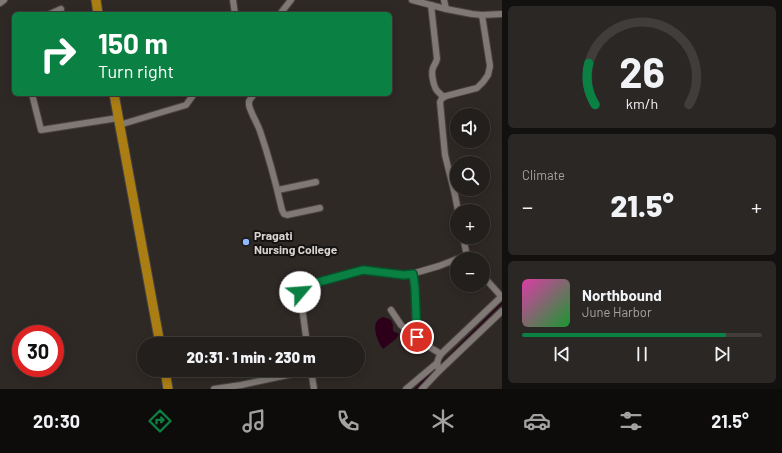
<!DOCTYPE html>
<html lang="en">
<head>
<meta charset="utf-8">
<style>
	:root { --surface:#231f1c; --page:#2b2725; --text:#f1f3f6; --muted:#a3a2a3; --line:#403d3b; --accent:#0b8043 }
	body { margin:0; font-family:Barlow,sans-serif; background:var(--page); color:var(--text); height:100vh; display:flex; flex-direction:column; font-size:15px; white-space:nowrap }
	* { box-sizing:border-box; margin:0 }
	p { font-size:13px; color:var(--muted) }
	.icon { flex:none; width:22px; height:22px; fill:none; stroke:currentColor; stroke-width:2; stroke-linecap:round; stroke-linejoin:round }
	.map { position:relative; flex:1; overflow:hidden }
	.panel { display:flex; flex-direction:column; gap:6px; padding:6px; background:#13110f; width:280px }
	.panel>* { flex:none }
	.hud { position:absolute; left:12px; top:12px; width:380px; height:84px; border-radius:6px; box-shadow:0 2px 10px #0003,0 0 0 1px var(--line); background:#0b8043; color:#fff; overflow:hidden }
	.controls { position:absolute; left:450px; top:108px; display:grid; gap:8px }
	.controls a { display:grid; place-items:center; width:40px; height:40px; border-radius:50%; background:var(--surface); box-shadow:0 2px 10px #0003,0 0 0 1px var(--line); font-size:20px }
	.speed { position:absolute; left:12px; top:325px; display:flex; gap:8px; font-size:20px; font-weight:700; text-align:center }
	.speed>* { display:grid; place-content:center; width:52px; height:52px; border-radius:50%; background:var(--surface); box-shadow:0 2px 10px #0003,0 0 0 1px var(--line); line-height:1 }
	.speed .limit { border:6px solid #d22; background:#fff; color:#111 }
	.pin { position:absolute; display:grid; place-items:center; width:34px; height:34px; color:#fff; margin:-17px; border:2px solid #fff; border-radius:50%; box-shadow:0 1px 4px #0007 }
	.me { position:absolute; width:44px; margin:-22px; rotate:63deg; stroke-linejoin:round; filter:drop-shadow(0 0 3px #0008) }
	.turn { display:flex; align-items:center; gap:14px; height:84px; padding:0 20px; font-size:18px }
	.turn .icon { width:52px; height:52px; stroke-width:2.5 }
	.turn b { display:block; font-size:28px; line-height:34px }
	.big { font-size:30px; font-weight:800; line-height:1.1 }
	.panel .tile { flex:1; display:flex; flex-direction:column; justify-content:center; gap:6px; min-width:0; padding:0 14px; border-radius:6px; background:var(--page) }
	.panel .dial { align-items:center; gap:0 }
	.dial svg { height:104px; overflow:visible; fill:none; stroke:var(--line); stroke-width:7; stroke-linecap:round; text-anchor:middle }
	.dial text { fill:var(--text); stroke:none }
	.song { display:flex; align-items:center; gap:12px }
	.cover { width:48px; height:48px; border-radius:6px; background:linear-gradient(135deg,hsl(320 70% 55%),hsl(130 70% 35%)) }
	.played { height:4px; border-radius:2px; background:linear-gradient(90deg,var(--accent) 85%,var(--line) 85%) }
	.keys { display:flex; justify-content:space-around; direction:ltr }
	.heat { display:flex; justify-content:space-between; align-items:center; font-size:22px; direction:ltr }
	.trip { position:absolute; left:137px; top:337px; width:228px; height:40px; border-radius:20px; background:var(--surface); box-shadow:0 2px 10px #0003,0 0 0 1px var(--line); font-weight:800; line-height:40px; text-align:center }
	.menu { display:flex; height:64px; justify-content:space-around; align-items:center; background:#0e0c0b; color:var(--muted) }
	.menu .icon { width:28px; height:28px }
	.menu .selected { color:var(--accent) }
	.menu b { font-size:18px; color:var(--text) }
	main { display:flex; flex:1; min-height:0 }
	.map>svg:first-child { display:block }
	.water { fill:#2c0018 }
	.lines { fill:none; stroke-linecap:round; stroke-linejoin:round }
	.stream { stroke:#2c0018; stroke-width:1.5 }
	.minor-casing { stroke:#494441; stroke-width:8 }
	.highway-casing { stroke:#494441; stroke-width:11 }
	.minor { stroke:#7f7874; stroke-width:6 }
	.highway { stroke:#ab7e14; stroke-width:9 }
	.route-casing { stroke:#07532c; stroke-width:10 }
	.route { stroke:#0b8043; stroke-width:7 }
	.poi-dot { fill:#90b8fd; stroke:#151311; stroke-width:1.5 }
	.labels { text-anchor:middle; dominant-baseline:central; stroke-width:4; stroke-linejoin:round; paint-order:stroke }
	.poi-label { font-size:12px; font-weight:bold; fill:#d7d3d1; stroke:#151311; text-anchor:start }
</style>
</head>
<body>
<main>
<div class="map">
<svg width="502" height="389" viewBox="0 0 502 389">
	<rect width="100%" height="100%" fill="#2f2926"/>
	<path class="water" d="M 383,317 L 391,320 L 393,325 L 393,331 L 399,334 L 396,339 L 383,349 C 377,341 369,321 383,317 Z"/>
	<g class="lines">
		<g class="stream">
			<polyline points="441,364 502,303"/>
			<polyline points="415,389 435,369"/>
		</g>
		<g class="minor-casing">
			<g id="minor">
				<polyline points="233,0 235,14"/>
				<polyline points="412,0 446,9 472,14 482,15"/>
				<polyline points="444,0 446,9"/>
				<polyline points="0,3 4,0"/>
				<path d="M 431,5 L 437,59 C 436,63 434,65 433,68 C 431,72 433,83 435,87 C 436,91 440,94 444,97"/>
				<polyline points="50,14 61,9"/>
				<polyline points="280,14 291,0"/>
				<polyline points="32,94 41,130 118,118"/>
				<path d="M 254,94 L 249,101 L 249,105 C 251,114 257,122 260,131 C 269,157 276,184 282,210 L 284,214 L 287,215 L 320,208"/>
				<polyline points="119,125 186,105 194,94"/>
				<polyline points="278,190 316,182"/>
				<polyline points="458,211 455,195 445,155 440,102 442,98 446,96 477,88 483,82 488,75 490,66 482,15 502,14"/>
				<polyline points="463,237 467,256 468,259"/>
				<polyline points="413,274 415,289 415,314 417,337"/>
				<polyline points="483,276 501,296"/>
				<polyline points="391,310 401,325 409,332 431,348 441,354"/>
				<polyline points="307,344 300,292 301,289 304,287 363,270 408,275 439,266 457,259"/>
				<polyline points="311,370 314,389"/>
				<path d="M 439,371 C 437,364 436,361 441,354 L 502,296"/>
				<polyline points="214,389 241,385 311,370"/>
				<polyline points="406,389 437,363"/>
				<polyline points="422,389 439,371 502,311"/>
			</g>
		</g>
		<g class="highway-casing">
			<g id="highway">
				<polyline points="96,0 98,14"/>
				<polyline points="114,94 160,344"/>
				<polyline points="165,370 168,389"/>
			</g>
		</g>
		<use href="#minor" class="minor"/>
		<use href="#highway" class="highway"/>
	</g>
	<g class="lines">
		<g class="route-casing">
			<polyline id="route" points="300,292 301,288 304,286 363,270 404,275 413,274 415,288 416,314 417,337"/>
		</g>
		<use href="#route" class="route"/>
	</g>
	<circle class="poi-dot" cx="246" cy="242" r="4"/>
	<g class="labels">
		<g class="poi-label">
			<text x="254" y="235">Pragati<tspan x="254" dy="14">Nursing College</tspan></text>
		</g>
	</g>
</svg>
<div class="controls">
<a><svg class="icon" aria-label="sound" viewBox="0 0 24 24"><path d="M4 9h4l5-4v14l-5-4H4zM17 9q2 3 0 6"/></svg></a>
<a><svg class="icon" aria-label="search" viewBox="0 0 24 24"><circle cx="10" cy="10" r="6"/><path d="M15 15l6 6"/></svg></a>
<a>+</a>
<a>−</a>
</div>
<div class="speed"><div class="limit">30</div></div>
<div class="pin" style="left:417px;top:337px;background:#d93025"><svg class="icon" aria-label="arrive" viewBox="0 0 24 24"><path d="M6 21V4h12l-3 4 3 4H6"/></svg></div>
<svg class="me" style="left:300px;top:292px" viewBox="-20 -20 40 40"><circle r="19" fill="#fff"/><path d="M0-13L10 11 0 6-10 11z" fill="#0b8043"/></svg>
<div class="trip">20:31 · 1 min · 230 m</div>
<div class="hud">
<div class="turn"><svg class="icon" aria-label="right" viewBox="0 0 24 24"><path d="M7 20v-9h11M14 6l5 5-5 5"/></svg><div><b>150 m</b>Turn right</div></div>
</div>
</div>
<section class="panel">
<div class="tile dial"><svg viewBox="0 0 100 80">
<path d="M14 69A42 42 0 1 1 86 69"/>
<path d="M14 69A42 42 0 0 1 9 37" stroke="#0b8043"/>
<text x="50" y="56" font-size="32" font-weight="700">26</text>
<text x="50" y="72" font-size="11">km/h</text>
</svg></div>
<div class="tile"><p>Climate</p>
<div class="heat"><a>−</a><b class="big">21.5°</b><a>+</a></div>
</div>
<div class="tile">
<div class="song"><i class="cover"></i><div><b>Northbound</b><p>June Harbor</p></div></div>
<div class="played"></div>
<div class="keys"><svg class="icon" aria-label="previous" viewBox="0 0 24 24"><path d="M18 5L8 12l10 7zM5 5v14"/></svg><svg class="icon" aria-label="pause" viewBox="0 0 24 24"><path d="M8 5v14M16 5v14"/></svg><svg class="icon" aria-label="next" viewBox="0 0 24 24"><path d="M6 5l10 7-10 7zM19 5v14"/></svg></div>
</div>
</section>
</main>
<nav class="menu">
<b>20:30</b>
<svg class="icon selected" aria-label="directions" viewBox="0 0 24 24"><path d="M12 3l9 9-9 9-9-9zM9 14v-3h6M13 9l2 2-2 2"/></svg>
<svg class="icon" aria-label="music" viewBox="0 0 24 24"><path d="M9 18V5l10-2v13"/><circle cx="6" cy="18" r="3"/><circle cx="16" cy="16" r="3"/></svg>
<svg class="icon" aria-label="phone" viewBox="0 0 24 24"><path d="M5 4h4l2 5-3 2q2 4 5 5l2-3 5 2v4C11 20 4 13 5 4z"/></svg>
<svg class="icon" aria-label="climate" viewBox="0 0 24 24"><path d="M12 3v18M4 7l16 10M4 17L20 7"/></svg>
<svg class="icon" aria-label="car" viewBox="0 0 24 24"><path d="M5 17H2v-5l4-1 3-4h7l3 4 3 1v5h-3M9 17h6M6 11h13"/><circle cx="7" cy="17" r="2"/><circle cx="17" cy="17" r="2"/></svg>
<svg class="icon" aria-label="filters" viewBox="0 0 24 24"><path d="M4 7h16M4 17h16"/><circle cx="9" cy="7" r="2"/><circle cx="15" cy="17" r="2"/></svg>
<b>21.5°</b>
</nav>
</body>
</html>
